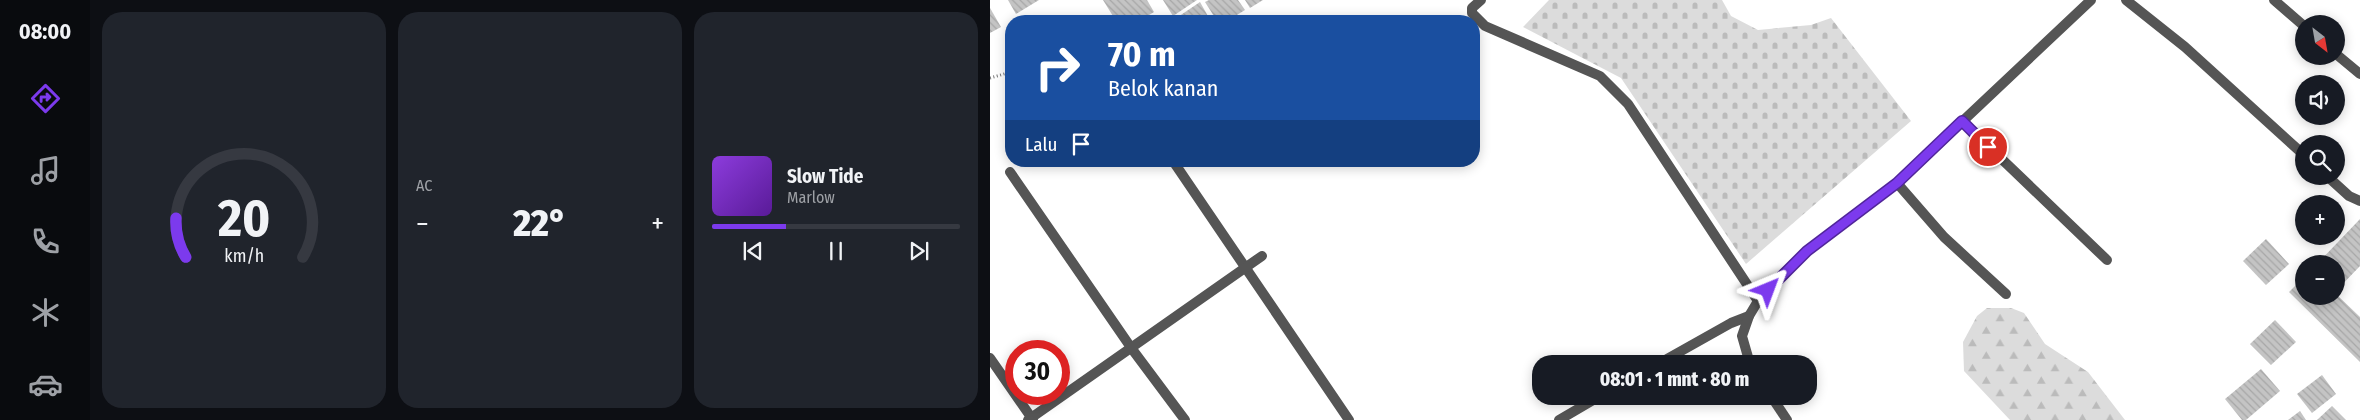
<!DOCTYPE html>
<html lang="id">
<head>
<meta charset="utf-8">
<style>
	:root { --surface:#171b24; --page:#20242c; --text:#f1f3f6; --muted:#9ea1a6; --line:#363941; --accent:#7c3aed }
	body { margin:0; font-family:"Fira Sans Condensed",sans-serif; background:var(--page); color:var(--text); height:100vh; display:flex; flex-direction:column; font-size:19px; white-space:nowrap }
	* { box-sizing:border-box; margin:0 }
	p { font-size:16px; color:var(--muted) }
	.icon { flex:none; width:28px; height:28px; fill:none; stroke:currentColor; stroke-width:2; stroke-linecap:round; stroke-linejoin:round }
	.map { position:relative; flex:1; overflow:hidden }
	.details { display:flex; flex-direction:column; gap:12px; padding:12px; background:#0d0f14; width:900px }
	.details>* { flex:none }
	.top-card { position:absolute; left:15px; top:15px; width:475px; height:152px; border-radius:20px; box-shadow:0 2px 12px #0003; background:#1a4fa0; color:#fff; overflow:hidden }
	.needle { width:32px; rotate:149deg }
	.tools { position:absolute; left:1305px; top:15px; display:grid; gap:10px }
	.tools a { display:grid; place-items:center; width:50px; height:50px; border-radius:50%; background:var(--surface); box-shadow:0 2px 12px #0003; font-size:25px }
	.speed { position:absolute; left:15px; top:340px; display:flex; gap:10px; font-size:25px; font-weight:700; text-align:center }
	.speed>* { display:grid; place-content:center; width:65px; height:65px; border-radius:50%; background:var(--surface); box-shadow:0 2px 12px #0003; line-height:1 }
	.speed .limit { border:8px solid #d22; background:#fff; color:#111 }
	.pin { position:absolute; display:grid; place-items:center; width:42px; height:42px; color:#fff; margin:-21px; border:2px solid #fff; border-radius:50%; box-shadow:0 1px 5px #0007 }
	.me { position:absolute; width:55px; margin:-28px; rotate:44deg; stroke-linejoin:round; filter:drop-shadow(0 0 4px #0008) }
	.turn { display:flex; align-items:center; gap:18px; height:105px; padding:0 20px; font-size:22px }
	.turn .icon { width:65px; height:65px; stroke-width:2.5 }
	.turn b { display:block; font-size:35px; line-height:42px }
	.then { display:flex; align-items:center; height:48px; padding:0 20px; background:#0003; gap:10px; font-size:19px }
	.big { font-size:38px; font-weight:800; line-height:1.1 }
	.details .tile { flex:1; display:flex; flex-direction:column; justify-content:center; gap:8px; min-width:0; padding:0 18px; border-radius:20px; background:var(--page) }
	.details .dial { align-items:center; gap:0 }
	.dial svg { height:130px; overflow:visible; fill:none; stroke:var(--line); stroke-width:7; stroke-linecap:round; text-anchor:middle }
	.dial text { fill:var(--text); stroke:none }
	.song { display:flex; align-items:center; gap:15px }
	.cover { width:60px; height:60px; border-radius:8px; background:linear-gradient(135deg,hsl(270 70% 55%),hsl(270 70% 35%)) }
	.played { height:5px; border-radius:2px; background:linear-gradient(90deg,var(--accent) 30%,var(--line) 30%) }
	.keys { display:flex; justify-content:space-around; direction:ltr }
	.heat { display:flex; justify-content:space-between; align-items:center; font-size:28px; direction:ltr }
	.details .tiles { flex:1; display:grid; gap:12px; grid-template-columns:repeat(3,1fr) }
	.trip { position:absolute; left:542px; top:355px; width:285px; height:50px; border-radius:20px; background:var(--surface); box-shadow:0 2px 12px #0003; font-weight:800; line-height:50px; text-align:center }
	main { display:flex; flex:1; min-height:0 }
	.menu { display:flex; flex-direction:column; width:90px; justify-content:space-around; align-items:center; background:#090b0e; color:var(--muted) }
	.menu .icon { width:35px; height:35px }
	.menu .current { color:var(--accent) }
	.menu b { font-size:22px; color:var(--text) }
	.map>svg:first-child { display:block }
	.forest { fill:url(#forest-firs) }
	.cemetery { fill:url(#cemetery-stones) }
	.building { fill:url(#building-back-hatch) }
	.lines { fill:none; stroke-linecap:round; stroke-linejoin:round }
	.path { stroke:#777; stroke-width:3; stroke-dasharray:1 2.5; stroke-linecap:butt }
	.minor { stroke:#555; stroke-width:10 }
	.tertiary { stroke:#555; stroke-width:10 }
	.route-casing { stroke:#51269a; stroke-width:12 }
	.route { stroke:#7c3aed; stroke-width:9 }
</style>
</head>
<body>
<main>
<nav class="menu">
<b>08:00</b>
<svg class="icon current" aria-label="directions" viewBox="0 0 24 24"><path d="M12 3l9 9-9 9-9-9zM9 14v-3h6M13 9l2 2-2 2"/></svg>
<svg class="icon" aria-label="music" viewBox="0 0 24 24"><path d="M9 18V5l10-2v13"/><circle cx="6" cy="18" r="3"/><circle cx="16" cy="16" r="3"/></svg>
<svg class="icon" aria-label="phone" viewBox="0 0 24 24"><path d="M5 4h4l2 5-3 2q2 4 5 5l2-3 5 2v4C11 20 4 13 5 4z"/></svg>
<svg class="icon" aria-label="climate" viewBox="0 0 24 24"><path d="M12 3v18M4 7l16 10M4 17L20 7"/></svg>
<svg class="icon" aria-label="car" viewBox="0 0 24 24"><path d="M5 17H2v-5l4-1 3-4h7l3 4 3 1v5h-3M9 17h6M6 11h13"/><circle cx="7" cy="17" r="2"/><circle cx="17" cy="17" r="2"/></svg>
</nav>
<section class="details">
<div class="tiles">
<div class="tile dial"><svg viewBox="0 0 100 80">
<path d="M14 69A42 42 0 1 1 86 69"/>
<path d="M14 69A42 42 0 0 1 8 45" stroke="#7c3aed"/>
<text x="50" y="56" font-size="32" font-weight="700">20</text>
<text x="50" y="72" font-size="11">km/h</text>
</svg></div>
<div class="tile"><p>AC</p>
<div class="heat"><a>−</a><b class="big">22°</b><a>+</a></div>
</div>
<div class="tile">
<div class="song"><i class="cover"></i><div><b>Slow Tide</b><p>Marlow</p></div></div>
<div class="played"></div>
<div class="keys"><svg class="icon" aria-label="previous" viewBox="0 0 24 24"><path d="M18 5L8 12l10 7zM5 5v14"/></svg><svg class="icon" aria-label="pause" viewBox="0 0 24 24"><path d="M8 5v14M16 5v14"/></svg><svg class="icon" aria-label="next" viewBox="0 0 24 24"><path d="M6 5l10 7-10 7zM19 5v14"/></svg></div>
</div>
</div>
</section>
<div class="map">
<svg width="1370" height="420" viewBox="0 0 1370 420">
	<defs>
		<pattern id="forest-firs" width="22" height="20" patternUnits="userSpaceOnUse" patternTransform="scale(1.25)"><rect width="22" height="20" fill="#dcdcdc"/><path d="M5 1l3.5 6h-7zM16 11l3.5 6h-7z" fill="#bbb"/></pattern>
		<pattern id="cemetery-stones" width="16" height="16" patternUnits="userSpaceOnUse" patternTransform="scale(1.25)"><rect width="16" height="16" fill="#dcdcdc"/><path d="M2 7V4a2 2 0 0 1 4 0v3zM10 15v-3a2 2 0 0 1 4 0v3z" fill="#bbb"/></pattern>
		<pattern id="building-back-hatch" width="6" height="6" patternUnits="userSpaceOnUse" patternTransform="scale(1.25)"><rect width="6" height="6" fill="#c4c4c4"/><path d="M-1 5l2 2M0 0l6 6M5-1l2 2" fill="none" stroke="#a7a7a7"/></pattern>
	</defs>
	<rect width="100%" height="100%" fill="#fff"/>
	<polygon class="forest" points="997,308 1021,308 1034,313 1055,344 1098,372 1135,420 1020,420 974,371 973,342 987,316"/>
	<polygon class="cemetery" points="559,0 732,0 741,16 768,30 821,25 841,18 921,121 756,264 631,78 533,27"/>
	<g class="building">
		<polygon points="18,0 49,0 26,14"/>
		<polygon points="113,0 157,0 164,12 149,21 126,21"/>
		<polygon points="173,0 207,0 183,16"/>
		<polygon points="219,0 248,0 255,10 237,21 227,21 215,2"/>
		<polygon points="255,0 273,0 260,8"/>
		<polygon points="210,2 219,18 215,21 182,21"/>
		<polygon points="0,8 11,27 0,33"/>
		<polygon points="1370,219 1370,266 1346,291 1346,264 1327,264"/>
		<polygon points="1276,239 1299,264 1276,285 1253,261"/>
		<polygon points="1314,277 1314,296 1346,296 1346,294 1370,317 1370,362 1299,292"/>
		<polygon points="1285,320 1306,342 1281,365 1260,344"/>
		<polygon points="1271,369 1290,391 1256,420 1252,420 1235,399"/>
		<polygon points="1332,375 1346,394 1322,413 1307,394"/>
		<polygon points="1342,406 1356,420 1327,420"/>
		<polygon points="1310,411 1316,420 1298,420"/>
	</g>
	<g class="lines">
		<polyline class="path" points="0,78 21,72"/>
		<g class="minor">
			<polyline points="491,0 482,8 482,13 495,26 610,76 638,104 768,301"/>
			<polyline points="1284,0 1314,26"/>
			<polyline points="1346,54 1370,74"/>
			<polyline points="972,121 1117,260"/>
			<polyline points="183,161 359,420"/>
			<polyline points="20,172 142,349 195,420"/>
			<polyline points="907,183 954,237 1016,294"/>
			<polyline points="0,358 43,420"/>
			<polyline points="668,364 741,323 759,316"/>
			<polyline points="760,364 752,336 759,316 768,301 788,279 817,251 907,183 1101,0"/>
			<polyline points="781,396 797,420"/>
			<polyline points="38,420 272,256"/>
			<polyline points="569,420 610,396"/>
		</g>
		<g class="tertiary">
			<polyline points="1136,0 1195,47 1314,155"/>
			<polyline points="1337,176 1359,196 1370,201"/>
		</g>
	</g>
	<g class="lines">
		<g class="route-casing">
			<polyline id="route" points="778,290 817,251 907,183 972,121 998,147"/>
		</g>
		<use href="#route" class="route"/>
	</g>
</svg>
<div class="tools">
<a><svg class="needle" viewBox="-14 -14 28 28"><path d="M0-13l5 13h-10z" fill="#e53935"/><path d="M0 13l5-13h-10z" fill="#9ea1a6"/></svg></a>
<a><svg class="icon" aria-label="sound" viewBox="0 0 24 24"><path d="M4 9h4l5-4v14l-5-4H4zM17 9q2 3 0 6"/></svg></a>
<a><svg class="icon" aria-label="search" viewBox="0 0 24 24"><circle cx="10" cy="10" r="6"/><path d="M15 15l6 6"/></svg></a>
<a>+</a>
<a>−</a>
</div>
<div class="speed"><div class="limit">30</div></div>
<div class="pin" style="left:998px;top:147px;background:#d93025"><svg class="icon" aria-label="arrive" viewBox="0 0 24 24"><path d="M6 21V4h12l-3 4 3 4H6"/></svg></div>
<svg class="me" style="left:778px;top:290px" viewBox="-20 -20 40 40"><path d="M0-17L14 15 0 8-14 15z" fill="#7c3aed" stroke="#fff" stroke-width="4"/></svg>
<div class="trip">08:01 · 1 mnt · 80 m</div>
<div class="top-card">
<div class="turn"><svg class="icon" aria-label="right" viewBox="0 0 24 24"><path d="M7 20v-9h11M14 6l5 5-5 5"/></svg><div><b>70 m</b>Belok kanan</div></div>
<div class="then">Lalu<svg class="icon" aria-label="arrive" viewBox="0 0 24 24"><path d="M6 21V4h12l-3 4 3 4H6"/></svg></div>
</div>
</div>
</main>
</body>
</html>
